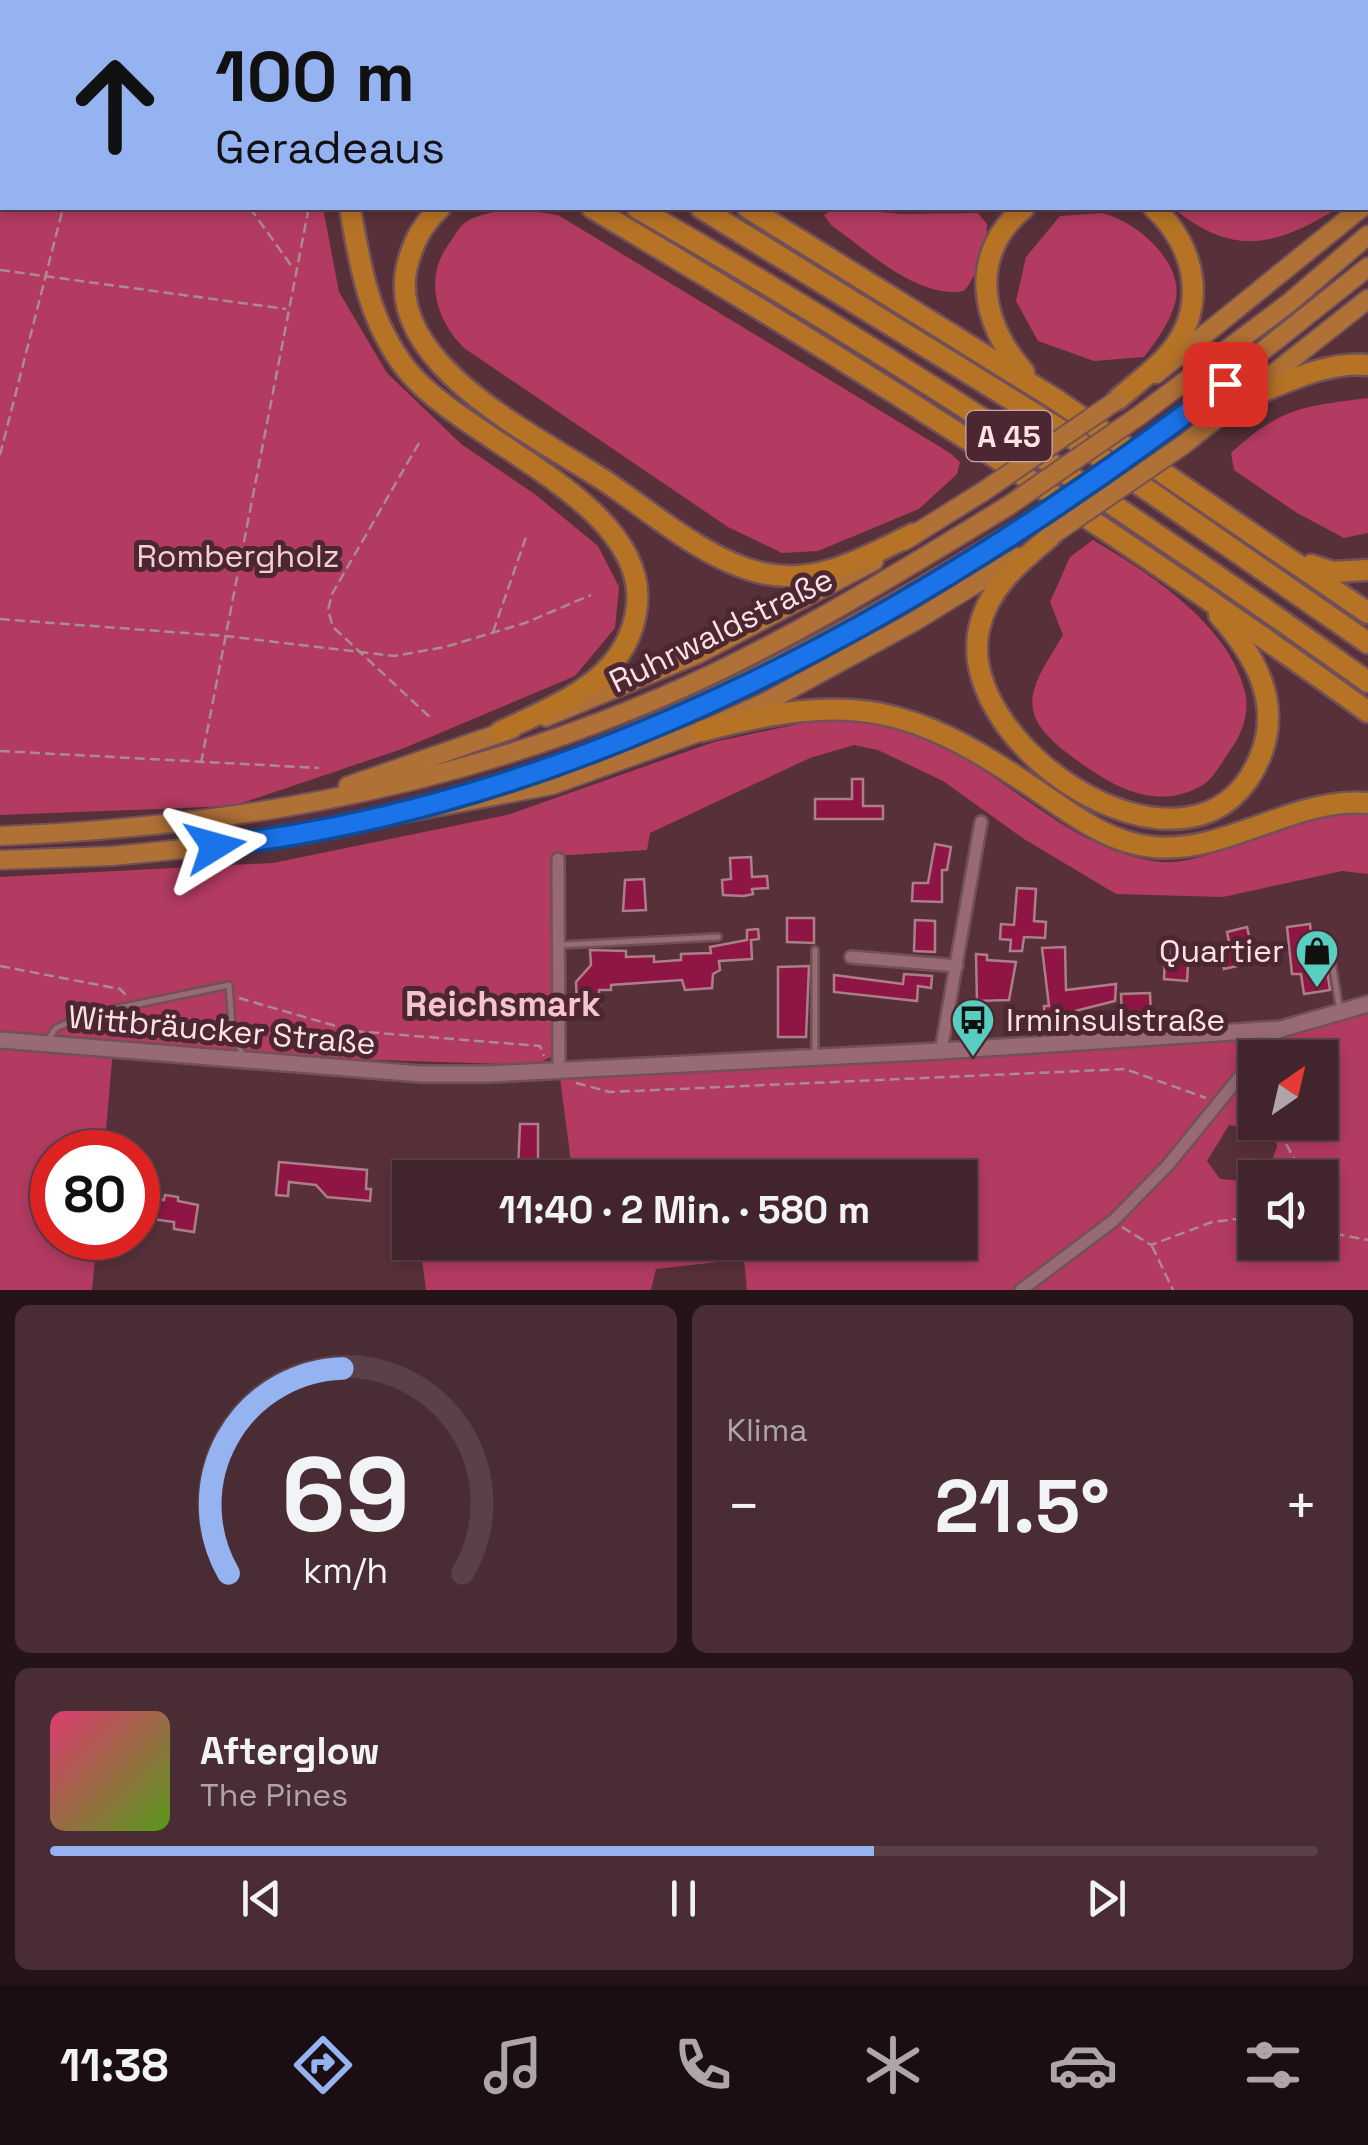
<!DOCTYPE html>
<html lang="de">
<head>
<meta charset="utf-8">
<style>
	:root { --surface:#42242c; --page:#492c34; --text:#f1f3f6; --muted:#aea4a9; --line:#5a4148; --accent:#95b2f1 }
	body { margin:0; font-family:"Space Grotesk",sans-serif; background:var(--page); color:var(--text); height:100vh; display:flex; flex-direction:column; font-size:38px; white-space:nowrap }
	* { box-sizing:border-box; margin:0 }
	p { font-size:32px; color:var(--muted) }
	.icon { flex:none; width:55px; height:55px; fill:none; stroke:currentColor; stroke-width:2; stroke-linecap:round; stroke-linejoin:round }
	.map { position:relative; height:1290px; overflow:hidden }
	.drawer { display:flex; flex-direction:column; gap:15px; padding:15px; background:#241418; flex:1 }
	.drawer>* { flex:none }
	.guide { position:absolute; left:0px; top:0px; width:1370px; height:210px; box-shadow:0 5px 15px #0003,0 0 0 2px var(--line); background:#95b2f1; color:#111; overflow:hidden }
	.needle { width:65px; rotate:34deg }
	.buttons { position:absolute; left:1238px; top:1040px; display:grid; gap:20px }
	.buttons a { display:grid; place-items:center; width:100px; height:100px; border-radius:0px; background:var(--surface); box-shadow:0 5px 15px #0003,0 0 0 2px var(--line); font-size:50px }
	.speed { position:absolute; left:30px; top:1130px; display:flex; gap:20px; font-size:50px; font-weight:700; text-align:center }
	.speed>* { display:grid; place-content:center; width:130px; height:130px; border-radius:50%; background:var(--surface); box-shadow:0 5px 15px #0003,0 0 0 2px var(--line); line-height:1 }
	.speed .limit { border:15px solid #d22; background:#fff; color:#111 }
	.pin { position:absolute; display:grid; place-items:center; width:85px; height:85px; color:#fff; margin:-42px; border-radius:20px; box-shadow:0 5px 15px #0006 }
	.me { position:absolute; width:110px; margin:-55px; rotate:82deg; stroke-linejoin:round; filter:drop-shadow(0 0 8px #0008) }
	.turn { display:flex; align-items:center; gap:35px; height:210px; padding:0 50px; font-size:45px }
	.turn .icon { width:130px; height:130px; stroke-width:2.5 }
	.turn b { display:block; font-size:70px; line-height:85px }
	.big { font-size:75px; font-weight:700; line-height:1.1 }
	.drawer .tile { flex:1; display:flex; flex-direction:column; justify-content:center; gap:15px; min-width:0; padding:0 35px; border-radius:15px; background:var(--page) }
	.drawer .dial { align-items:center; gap:0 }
	.dial svg { height:260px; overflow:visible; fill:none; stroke:var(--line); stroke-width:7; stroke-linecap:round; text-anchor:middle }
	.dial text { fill:var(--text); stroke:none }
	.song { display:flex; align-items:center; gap:30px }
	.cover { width:120px; height:120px; border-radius:15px; background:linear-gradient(135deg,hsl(340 70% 55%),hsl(90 70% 35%)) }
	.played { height:10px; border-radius:5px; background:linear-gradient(90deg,var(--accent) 65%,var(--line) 65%) }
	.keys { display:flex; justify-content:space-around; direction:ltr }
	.heat { display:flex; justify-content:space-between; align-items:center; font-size:55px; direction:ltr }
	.drawer .tiles { flex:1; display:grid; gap:15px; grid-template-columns:1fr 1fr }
	.tile:last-child { grid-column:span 2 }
	.trip { position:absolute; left:392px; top:1160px; width:585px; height:100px; border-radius:0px; background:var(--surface); box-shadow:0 5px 15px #0003,0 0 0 2px var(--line); font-weight:700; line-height:100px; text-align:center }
	.dock { display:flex; height:160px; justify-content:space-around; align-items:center; background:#1a0e12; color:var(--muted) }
	.dock .icon { width:70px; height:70px }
	.dock .active { color:var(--accent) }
	.dock b { font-size:45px; color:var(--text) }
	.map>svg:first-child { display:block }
	.forest { fill:#b33b61; fill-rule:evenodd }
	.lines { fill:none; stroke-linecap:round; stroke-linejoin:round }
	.stream { stroke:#a06dd6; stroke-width:4 }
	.building { fill:#8f1544; stroke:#ac7e87; stroke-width:2.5 }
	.service-casing { stroke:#715058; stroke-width:10 }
	.minor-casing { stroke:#715058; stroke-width:16 }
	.secondary-casing { stroke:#715058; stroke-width:20 }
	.trunk-casing { stroke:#715058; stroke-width:22 }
	.motorway-casing { stroke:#715058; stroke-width:25 }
	.path { stroke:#ab8a91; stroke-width:2.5; stroke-dasharray:10 5; stroke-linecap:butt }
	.service { stroke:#976a74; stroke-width:5 }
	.minor { stroke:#976a74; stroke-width:11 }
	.secondary { stroke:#976a74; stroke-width:15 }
	.trunk { stroke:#b07136; stroke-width:18 }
	.motorway { stroke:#b67326; stroke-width:20 }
	.trunk-bridge-casing { stroke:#715058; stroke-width:22; stroke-linecap:butt }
	.trunk-bridge { stroke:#b07136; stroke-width:18 }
	.route-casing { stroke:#114b97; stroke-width:25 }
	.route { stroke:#1a73e8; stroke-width:18 }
	.labels { text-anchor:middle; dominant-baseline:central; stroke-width:10; stroke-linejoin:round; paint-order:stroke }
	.shield { fill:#4c2630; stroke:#c7aab0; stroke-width:2.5 }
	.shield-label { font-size:30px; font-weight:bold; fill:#fce2e7 }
	.park-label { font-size:32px; fill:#f1d0d6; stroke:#4c2630 }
	.street-label { font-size:32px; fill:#fce2e7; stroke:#4c2630 }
	.poi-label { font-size:32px; fill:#fce2e7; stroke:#4c2630; text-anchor:end }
	.neighbourhood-label { font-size:35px; font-weight:bold; fill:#f6c4ce; stroke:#4c2630 }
</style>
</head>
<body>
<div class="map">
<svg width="1368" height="1290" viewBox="0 0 1368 1290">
	<rect width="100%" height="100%" fill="#58303a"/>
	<g class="forest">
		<polygon points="0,0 159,2 2,2 2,208 323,208 339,292 387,373 461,444 536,495 598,546 619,587 615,628 575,676 402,749 233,806 0,815"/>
		<polygon points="404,0 1368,0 1368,94 1368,2"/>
		<path d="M 512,208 L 558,215 L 950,453 L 960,462 L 957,474 L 919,509 L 818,551 L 782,553 L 728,527 L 464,348 C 435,319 423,276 451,241 C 455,236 460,225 466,222 C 477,214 499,212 512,208 Z"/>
		<path d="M 835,208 L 902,214 L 978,213 L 987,224 C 987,247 978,274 964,291 C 917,299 868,251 831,225 L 824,215 Z"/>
		<path d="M 1173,208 L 1338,208 C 1275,247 1233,257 1173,208 Z"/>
		<path d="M 1102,213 C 1136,221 1186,263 1175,303 C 1169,324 1157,340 1144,357 L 1094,361 L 1038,341 L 1016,301 L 1026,257 L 1060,216 Z"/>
		<path d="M 1368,398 L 1368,533 L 1344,538 L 1297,513 L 1234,470 L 1231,453 C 1279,408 1304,406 1368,398 Z"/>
		<path d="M 1093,540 C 1149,573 1229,624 1245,692 C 1250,712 1242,734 1231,749 C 1223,760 1214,778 1203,785 C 1155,813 1110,785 1071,756 C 1011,712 1031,688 1063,635 L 1050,602 L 1070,557 Z"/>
		<path d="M 831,717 C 861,720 892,723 921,735 C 1003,769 1068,852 1161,862 C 1199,866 1268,830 1307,820 C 1327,815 1348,815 1368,814 L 1368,874 L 1342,871 L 1223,897 L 1116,894 L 1024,839 L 943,781 L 878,750 L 854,745 L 810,758 L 650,833 L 647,850 L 554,856 L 551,1057 L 534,1065 L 286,1057 L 0,1032 L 0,877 L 273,863 L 507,815 L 714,742 Z"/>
		<path d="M 1368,1004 L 1368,1290 L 747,1290 L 744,1259 L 656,1269 L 651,1290 L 426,1290 L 420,1243 L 960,1242 L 960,1178 L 573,1177 L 559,1071 L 1281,1029 ZM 1255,1058 L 1320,1058 L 1320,1122 L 1255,1122 ZM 1229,1125 L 1260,1130 L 1276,1139 L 1277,1147 L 1266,1177 L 1320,1178 L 1320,1242 L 1255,1242 L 1255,1182 L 1220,1179 L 1207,1161 Z"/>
		<polygon points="0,1040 113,1049 104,1152 52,1152 52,1238 97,1238 92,1290 0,1290"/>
	</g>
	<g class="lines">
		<polyline class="stream" points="677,2 680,0"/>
	</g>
	<g class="building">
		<polygon points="852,779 863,779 863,806 883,806 883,819 815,819 815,799 852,799"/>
		<polygon points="935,844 951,847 947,870 942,870 942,902 912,901 913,883 928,883"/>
		<polygon points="751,857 752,877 767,876 768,888 752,889 753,894 744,896 723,895 722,880 731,879 730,858"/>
		<polygon points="644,879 646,910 623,911 625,880"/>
		<polygon points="1017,888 1036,889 1034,921 1046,922 1045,938 1024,937 1022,951 1010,951 1011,940 1000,939 1001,924 1014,925"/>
		<polygon points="787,918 814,918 814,943 787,942"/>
		<polygon points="915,920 935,921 935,952 914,951"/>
		<polygon points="1310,924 1315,972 1327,970 1330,990 1304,994 1301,974 1292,974 1287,927"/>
		<polygon points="1247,927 1255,962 1224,969 1220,948 1230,946 1227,932"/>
		<polygon points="758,929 759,939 751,940 752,959 719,961 720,970 713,974 712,988 685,990 682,980 611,985 611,990 599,990 600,1004 577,1004 576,982 591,965 590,950 626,951 626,957 654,956 654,962 681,960 681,954 711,953 710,947 747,940 747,930"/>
		<polygon points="1065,947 1066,990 1116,984 1115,1001 1067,1013 1068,1024 1045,1025 1044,1006 1049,1006 1042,948"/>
		<polygon points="1172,949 1189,950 1187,981 1164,979 1165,958 1171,958"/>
		<polygon points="976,954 987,955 987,960 1016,962 1009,1000 977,1001"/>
		<polygon points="809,966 806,1037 778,1037 778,967"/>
		<polygon points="904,974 932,976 931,988 918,986 917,1001 834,992 834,975 903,984"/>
		<polygon points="1150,993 1151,1016 1122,1017 1121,994"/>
		<polygon points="520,1124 538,1124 538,1170 518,1170"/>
		<polygon points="279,1162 367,1170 366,1189 371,1189 370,1201 327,1197 316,1185 289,1182 288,1196 276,1195"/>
		<polygon points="165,1195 178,1197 178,1201 198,1205 194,1232 174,1229 174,1222 138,1217 138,1196 164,1200"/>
	</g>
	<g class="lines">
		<g class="service-casing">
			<g id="service">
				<polyline points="1328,938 1340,1011"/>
				<polyline points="561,945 718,937"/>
				<polyline points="47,1041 56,1028 90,1014 229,985 232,1026 243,1057"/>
				<polyline points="815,1055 815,950"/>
			</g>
		</g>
		<g class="minor-casing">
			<g id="minor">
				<polyline points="558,859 559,1071"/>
				<polyline points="851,957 957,966"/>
				<polyline points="941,1051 981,822"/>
				<polyline points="1256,1058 1281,1029"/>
				<polyline points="1021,1290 1113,1221 1168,1165 1255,1058"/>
			</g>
		</g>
		<g class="secondary-casing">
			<polyline id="secondary" points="0,1040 421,1074 488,1074 941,1051 1281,1029 1368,1004"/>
		</g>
		<g class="trunk-casing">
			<g id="trunk">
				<polyline points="1156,374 1361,208"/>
				<polyline points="1140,415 1289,303 1368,235"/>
				<polyline points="1162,431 1368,267"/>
				<polyline points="1183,445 1368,299"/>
				<polyline points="904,541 984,491"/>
				<polyline points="546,717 698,654 874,561"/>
				<polyline points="348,786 512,729"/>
				<path d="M 478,792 C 676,726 854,631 1031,521"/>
				<path d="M 0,836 C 217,827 425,793 628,711 C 762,658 885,581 1008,506"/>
				<polyline points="0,860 112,856 245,843 552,785 702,731 768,701 915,621 1019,557"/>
			</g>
		</g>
		<g class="motorway-casing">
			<g id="motorway">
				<polyline points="205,0 210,2"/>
				<polyline points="256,0 261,2"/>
				<polyline points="326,0 331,2"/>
				<polyline points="351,0 359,2"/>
				<path d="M 350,208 C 360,266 369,322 407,370 C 464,441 647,501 637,605 C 630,679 558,704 500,732"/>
				<path d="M 440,208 C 422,225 413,242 407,266 C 384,364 537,436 605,481 C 653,513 705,560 762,573 C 817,586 866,557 913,534"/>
				<path d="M 592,208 C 858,365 1117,531 1368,712"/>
				<path d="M 637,208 C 889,352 1132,513 1368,682"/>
				<polyline points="701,208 1061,430 1368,643"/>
				<polyline points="748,208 1055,399 1368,613"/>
				<path d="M 1024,372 C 980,322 968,254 1024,208"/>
				<path d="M 1244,399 C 1284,384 1324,361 1368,365"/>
				<path d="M 1117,400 C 1133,386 1150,373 1164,359 C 1209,313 1198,248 1154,208"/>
				<path d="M 1052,535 C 1021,561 988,587 979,629 C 953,752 1204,911 1262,752 C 1281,699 1253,653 1219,615"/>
				<polyline points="1311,565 1333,572 1368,570"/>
				<path d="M 702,731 C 853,691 910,704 1038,791 C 1073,815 1109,843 1153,847 C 1227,854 1293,797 1368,803"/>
			</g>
		</g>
		<g class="path">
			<polyline points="60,0 64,2"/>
			<polyline points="725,0 731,2"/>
			<polyline points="608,2 609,0"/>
			<polyline points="922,2 923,0"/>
			<polyline points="1368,52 1368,51"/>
			<polyline points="250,208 293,268"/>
			<polyline points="0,270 286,309"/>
			<polyline points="419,443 332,594 328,610 333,627 433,720"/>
			<polyline points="0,455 63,208"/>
			<polyline points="0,619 225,636 394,656 445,647 525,623 591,595"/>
			<polyline points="493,632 526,537"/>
			<polyline points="0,751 319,768"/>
			<polyline points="201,763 308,212"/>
			<polyline points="0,966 120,989 128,997"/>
			<polyline points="239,998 353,1031 540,1046 544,1056"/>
			<polyline points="576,1083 610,1092 1125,1069 1206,1098"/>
			<polyline points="1260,1130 1285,1142 1305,1178"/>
			<polyline points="1122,1227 1151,1245 1212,1222 1255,1217"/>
			<polyline points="1320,1231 1368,1240"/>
			<polyline points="1152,1246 1173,1290"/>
		</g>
		<use href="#service" class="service"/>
		<use href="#minor" class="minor"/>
		<use href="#secondary" class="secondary"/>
		<use href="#trunk" class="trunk"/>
		<use href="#motorway" class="motorway"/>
		<g class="trunk-bridge-casing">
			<g id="trunk-bridge">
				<polyline points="984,491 1117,400"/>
				<polyline points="1008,506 1140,415"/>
				<polyline points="1031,521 1162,431"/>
				<polyline points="1052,535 1183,445"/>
			</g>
		</g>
		<use href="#trunk-bridge" class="trunk-bridge"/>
	</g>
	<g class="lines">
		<g class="route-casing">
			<path id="route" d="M 215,846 C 587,804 932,609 1225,384"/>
		</g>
		<use href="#route" class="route"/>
	</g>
	<defs>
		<g id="shop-pin" transform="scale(2.25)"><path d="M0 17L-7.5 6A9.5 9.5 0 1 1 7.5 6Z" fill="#58cec0" stroke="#4c2630"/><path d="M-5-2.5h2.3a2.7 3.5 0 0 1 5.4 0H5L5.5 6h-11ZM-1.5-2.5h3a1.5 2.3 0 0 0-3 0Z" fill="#111"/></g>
		<g id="bus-pin" transform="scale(2.25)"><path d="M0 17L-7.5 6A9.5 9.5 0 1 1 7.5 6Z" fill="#58cec0" stroke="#4c2630"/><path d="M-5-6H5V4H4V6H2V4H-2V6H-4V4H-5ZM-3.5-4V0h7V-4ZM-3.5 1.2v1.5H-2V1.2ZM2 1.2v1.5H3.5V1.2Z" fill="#111"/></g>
	</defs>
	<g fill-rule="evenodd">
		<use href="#shop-pin" x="1317" y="951"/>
		<use href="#bus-pin" x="973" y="1020"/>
	</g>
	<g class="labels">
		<rect class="shield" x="966.5" y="411" width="85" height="50" rx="8"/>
		<g class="shield-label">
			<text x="1009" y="436">A 45</text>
		</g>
		<g class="park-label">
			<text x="238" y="556">Rombergholz</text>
		</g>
		<g class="street-label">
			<text transform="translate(721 630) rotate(-26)">Ruhrwaldstraße</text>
			<text transform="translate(222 1030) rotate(5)">Wittbräucker Straße</text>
		</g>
		<g class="poi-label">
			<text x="1284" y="951">Quartier</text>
			<text x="1006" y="1020" text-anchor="start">Irminsulstraße</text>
		</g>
		<g class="neighbourhood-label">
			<text x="503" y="1004">Reichsmark</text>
		</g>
	</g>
</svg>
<div class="buttons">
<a><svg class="needle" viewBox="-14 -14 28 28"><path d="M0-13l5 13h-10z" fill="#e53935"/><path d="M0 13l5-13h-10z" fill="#aea4a9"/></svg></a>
<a><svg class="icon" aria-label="sound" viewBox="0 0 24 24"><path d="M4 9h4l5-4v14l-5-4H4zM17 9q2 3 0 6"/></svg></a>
</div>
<div class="speed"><div class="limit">80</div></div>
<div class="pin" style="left:1225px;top:384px;background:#d93025"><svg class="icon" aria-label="arrive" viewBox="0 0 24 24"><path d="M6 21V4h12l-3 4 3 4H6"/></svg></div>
<svg class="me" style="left:215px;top:846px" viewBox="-20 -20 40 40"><path d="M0-17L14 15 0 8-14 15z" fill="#1a73e8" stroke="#fff" stroke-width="4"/></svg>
<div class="trip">11:40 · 2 Min. · 580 m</div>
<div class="guide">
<div class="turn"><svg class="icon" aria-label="ahead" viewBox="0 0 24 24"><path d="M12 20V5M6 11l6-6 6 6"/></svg><div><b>100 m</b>Geradeaus</div></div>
</div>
</div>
<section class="drawer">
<div class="tiles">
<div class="tile dial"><svg viewBox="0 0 100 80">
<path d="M14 69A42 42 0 1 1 86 69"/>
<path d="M14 69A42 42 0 0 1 49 6" stroke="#95b2f1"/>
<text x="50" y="56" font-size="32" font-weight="700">69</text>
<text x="50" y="72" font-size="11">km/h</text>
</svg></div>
<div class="tile"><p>Klima</p>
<div class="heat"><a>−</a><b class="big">21.5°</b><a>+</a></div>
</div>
<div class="tile">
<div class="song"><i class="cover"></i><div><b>Afterglow</b><p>The Pines</p></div></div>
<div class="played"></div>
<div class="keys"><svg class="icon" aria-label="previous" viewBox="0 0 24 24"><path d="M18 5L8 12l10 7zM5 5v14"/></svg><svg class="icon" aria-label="pause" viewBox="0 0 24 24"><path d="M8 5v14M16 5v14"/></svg><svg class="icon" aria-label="next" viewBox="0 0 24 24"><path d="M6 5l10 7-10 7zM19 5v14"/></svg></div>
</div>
</div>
</section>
<nav class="dock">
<b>11:38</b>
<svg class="icon active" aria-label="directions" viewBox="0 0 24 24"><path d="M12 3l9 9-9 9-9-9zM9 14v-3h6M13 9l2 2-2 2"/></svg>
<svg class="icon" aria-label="music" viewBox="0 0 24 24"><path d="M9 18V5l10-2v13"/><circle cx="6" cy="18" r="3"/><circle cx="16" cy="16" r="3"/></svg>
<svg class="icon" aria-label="phone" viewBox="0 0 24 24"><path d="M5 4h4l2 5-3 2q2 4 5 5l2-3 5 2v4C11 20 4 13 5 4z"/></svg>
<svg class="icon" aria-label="climate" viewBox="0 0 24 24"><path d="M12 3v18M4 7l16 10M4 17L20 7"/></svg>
<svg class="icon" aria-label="car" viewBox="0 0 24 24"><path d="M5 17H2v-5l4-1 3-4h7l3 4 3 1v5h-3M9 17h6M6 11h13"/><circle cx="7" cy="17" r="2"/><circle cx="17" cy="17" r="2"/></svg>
<svg class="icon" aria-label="filters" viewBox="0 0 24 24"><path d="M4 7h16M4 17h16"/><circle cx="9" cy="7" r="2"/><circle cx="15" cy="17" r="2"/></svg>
</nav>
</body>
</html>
